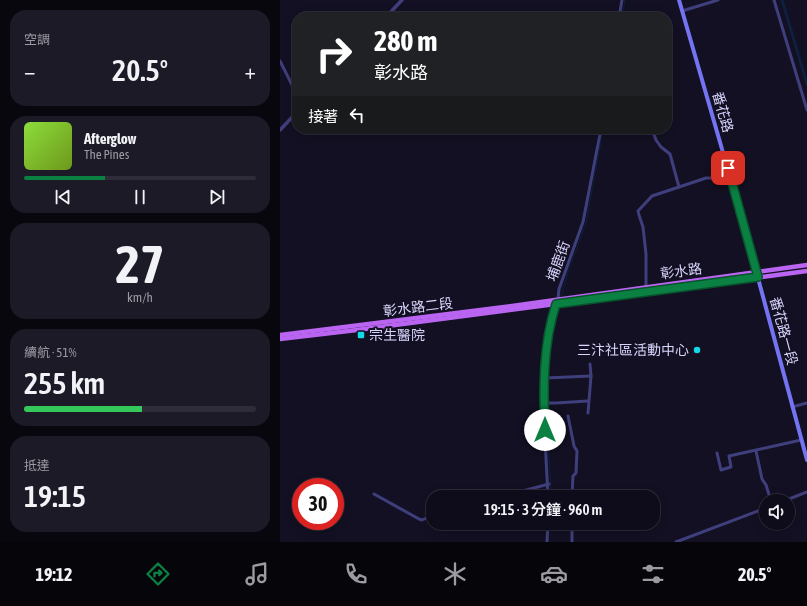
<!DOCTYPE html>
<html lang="zh-TW">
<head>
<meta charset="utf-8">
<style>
	:root { --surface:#0e0c1a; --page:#1c1a27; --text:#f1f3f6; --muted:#9b9ba2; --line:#2e2c39; --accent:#0b8043 }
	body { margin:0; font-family:"Asap Condensed","Noto Sans TC",sans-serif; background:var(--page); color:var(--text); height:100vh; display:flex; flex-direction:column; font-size:15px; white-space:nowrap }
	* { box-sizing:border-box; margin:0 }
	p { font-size:13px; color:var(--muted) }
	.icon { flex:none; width:22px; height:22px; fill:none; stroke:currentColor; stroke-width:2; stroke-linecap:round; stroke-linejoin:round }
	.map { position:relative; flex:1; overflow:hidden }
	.side { display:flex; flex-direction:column; gap:10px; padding:10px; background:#08070e; width:280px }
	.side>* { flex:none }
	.hud { position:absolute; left:12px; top:12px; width:380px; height:122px; border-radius:16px; box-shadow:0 2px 10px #0003,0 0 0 1px var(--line); background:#202124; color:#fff; overflow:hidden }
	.buttons { position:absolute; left:479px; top:494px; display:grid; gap:8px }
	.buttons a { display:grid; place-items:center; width:36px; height:36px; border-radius:50%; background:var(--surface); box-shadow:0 2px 10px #0003,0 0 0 1px var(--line); font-size:20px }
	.speed { position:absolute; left:12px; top:478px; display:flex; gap:8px; font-size:20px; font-weight:700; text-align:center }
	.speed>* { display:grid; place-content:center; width:52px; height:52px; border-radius:50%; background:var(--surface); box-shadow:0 2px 10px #0003,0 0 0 1px var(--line); line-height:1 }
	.speed .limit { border:6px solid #d22; background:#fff; color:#111 }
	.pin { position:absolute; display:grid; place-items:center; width:34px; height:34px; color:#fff; margin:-17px; border-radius:8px; box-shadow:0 2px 6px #0006 }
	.me { position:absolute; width:44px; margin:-22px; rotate:0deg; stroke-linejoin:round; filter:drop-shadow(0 0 3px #0008) }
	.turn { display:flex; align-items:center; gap:14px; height:84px; padding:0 16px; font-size:18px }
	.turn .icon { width:52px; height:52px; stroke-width:2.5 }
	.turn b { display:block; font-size:28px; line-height:34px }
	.then { display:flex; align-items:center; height:38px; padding:0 16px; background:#0003; gap:8px; font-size:15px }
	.big { font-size:30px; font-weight:600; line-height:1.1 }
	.side .widget { flex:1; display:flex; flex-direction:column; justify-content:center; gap:6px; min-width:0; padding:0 14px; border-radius:16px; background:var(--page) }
	.side .dial { align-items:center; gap:0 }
	.dial b { font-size:52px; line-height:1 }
	.song { display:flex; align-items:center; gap:12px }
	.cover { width:48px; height:48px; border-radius:6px; background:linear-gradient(135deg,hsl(90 70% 55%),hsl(80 70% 35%)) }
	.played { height:4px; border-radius:2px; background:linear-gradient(90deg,var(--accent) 35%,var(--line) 35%) }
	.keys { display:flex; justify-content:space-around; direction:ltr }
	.heat { display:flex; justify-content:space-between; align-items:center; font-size:22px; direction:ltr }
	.charge { height:6px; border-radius:3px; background:linear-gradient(90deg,#34c759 51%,var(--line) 0) }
	.trip { position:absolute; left:146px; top:490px; width:234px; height:40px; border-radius:16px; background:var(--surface); box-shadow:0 2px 10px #0003,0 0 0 1px var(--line); font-weight:600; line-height:40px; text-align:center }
	.menu { display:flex; height:64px; justify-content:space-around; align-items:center; background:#06050a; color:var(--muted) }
	.menu .icon { width:28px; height:28px }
	.menu .active { color:var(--accent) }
	.menu b { font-size:18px; color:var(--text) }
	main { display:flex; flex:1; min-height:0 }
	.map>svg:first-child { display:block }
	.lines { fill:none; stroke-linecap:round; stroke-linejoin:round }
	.stream { stroke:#0e203d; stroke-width:1 }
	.canal { stroke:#0e203d; stroke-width:3 }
	.minor { stroke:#403f7d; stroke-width:3 }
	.tertiary { stroke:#403f7d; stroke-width:3.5 }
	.secondary { stroke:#7474f3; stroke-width:4 }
	.primary { stroke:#ba65f2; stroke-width:4.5 }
	.route-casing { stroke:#07532c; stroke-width:10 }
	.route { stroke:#0b8043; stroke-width:7 }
	.poi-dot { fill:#14d7e7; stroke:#121022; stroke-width:1.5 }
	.labels { text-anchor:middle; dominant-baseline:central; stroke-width:4; stroke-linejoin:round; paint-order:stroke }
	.street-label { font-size:14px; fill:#d8d4fb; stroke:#121022 }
	.poi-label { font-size:14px; fill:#d8d4fb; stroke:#121022; text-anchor:start }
</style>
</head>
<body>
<main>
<section class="side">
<div class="widget"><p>空調</p>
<div class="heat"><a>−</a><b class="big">20.5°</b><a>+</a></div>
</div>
<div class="widget">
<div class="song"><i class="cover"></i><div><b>Afterglow</b><p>The Pines</p></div></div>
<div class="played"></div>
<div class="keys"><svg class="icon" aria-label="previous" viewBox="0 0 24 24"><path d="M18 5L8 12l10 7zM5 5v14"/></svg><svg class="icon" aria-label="pause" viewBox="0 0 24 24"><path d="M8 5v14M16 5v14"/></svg><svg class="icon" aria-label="next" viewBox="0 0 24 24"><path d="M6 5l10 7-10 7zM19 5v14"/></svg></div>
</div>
<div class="widget dial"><b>27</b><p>km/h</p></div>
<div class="widget"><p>續航 · 51%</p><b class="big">255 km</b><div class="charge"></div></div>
<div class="widget"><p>抵達</p><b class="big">19:15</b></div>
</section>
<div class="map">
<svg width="527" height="542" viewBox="0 0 527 542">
	<rect width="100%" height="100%" fill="#121022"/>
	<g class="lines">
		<g class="stream">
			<polyline points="342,17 345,0"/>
			<polyline points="281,297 287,275 306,223 323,129"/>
			<path d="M 268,401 C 268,369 269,336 278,306"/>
			<polyline points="268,404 268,437 271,490"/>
		</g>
		<polyline class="canal" points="502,0 527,84"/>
		<g class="minor">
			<polyline points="494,0 527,110"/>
			<polyline points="402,11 438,0"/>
			<polyline points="339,17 342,0"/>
			<polyline points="0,61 17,95"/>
			<polyline points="372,129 376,140 381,147 390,154 399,187"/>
			<polyline points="366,287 366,254 363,227 359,215 358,211 372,196 426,178 433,178 452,182"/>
			<polyline points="265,378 311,376"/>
			<polyline points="265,403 276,403 308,401"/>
			<polyline points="512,407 527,403"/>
			<polyline points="308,413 311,376 310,364"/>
			<polyline points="288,416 294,446 297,451 296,473 293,476 292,497"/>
			<polyline points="476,451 482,479 486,485 491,501"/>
			<polyline points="437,453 441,470 451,467 449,456 521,440"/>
			<polyline points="94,494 139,519 142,520 153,515"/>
			<polyline points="220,497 269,484"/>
			<polyline points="268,497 264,419 265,362 271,319 278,299 279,289 303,222 321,129"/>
			<polyline points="504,501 527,492"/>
			<polyline points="267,542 268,523"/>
			<polyline points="292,542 292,523"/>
			<polyline points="396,542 486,508"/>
		</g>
		<g class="tertiary">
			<polyline points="106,17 122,0"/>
			<polyline points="0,130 17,112"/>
		</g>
		<polyline class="secondary" points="399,0 461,215 527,460"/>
		<g class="primary">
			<polyline points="0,335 232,306 527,265"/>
			<polyline points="0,339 77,330 527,271"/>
		</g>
	</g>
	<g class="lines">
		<g class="route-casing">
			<path id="route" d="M 265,430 C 263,388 263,344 276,304 L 478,277 L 448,168"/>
		</g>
		<use href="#route" class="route"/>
	</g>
	<g class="poi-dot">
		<rect x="77" y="331" width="8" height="8" rx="2"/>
		<circle cx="417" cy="350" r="4"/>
	</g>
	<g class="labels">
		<g class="street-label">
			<text transform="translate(443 112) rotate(74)">番花路</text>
			<text transform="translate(278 261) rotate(-70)">埔鹿街</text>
			<text transform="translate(401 271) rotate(-8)">彰水路</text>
			<text transform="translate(138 307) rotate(-7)">彰水路二段</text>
			<text transform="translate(504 331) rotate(75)">番花路一段</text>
		</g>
		<g class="poi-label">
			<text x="89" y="335">宗生醫院</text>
			<text x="409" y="350" text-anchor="end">三汴社區活動中心</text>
		</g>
	</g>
</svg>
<div class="buttons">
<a><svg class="icon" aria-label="sound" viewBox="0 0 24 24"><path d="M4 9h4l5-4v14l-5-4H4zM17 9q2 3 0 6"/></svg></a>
</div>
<div class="speed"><div class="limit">30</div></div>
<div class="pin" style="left:448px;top:168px;background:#d93025"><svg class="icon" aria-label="arrive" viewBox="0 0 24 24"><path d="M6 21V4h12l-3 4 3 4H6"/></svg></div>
<svg class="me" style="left:265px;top:430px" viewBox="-20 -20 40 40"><circle r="19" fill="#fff"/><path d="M0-13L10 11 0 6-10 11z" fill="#0b8043"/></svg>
<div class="trip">19:15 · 3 分鐘 · 960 m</div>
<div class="hud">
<div class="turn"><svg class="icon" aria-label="right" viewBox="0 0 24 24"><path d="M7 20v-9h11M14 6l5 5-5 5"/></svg><div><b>280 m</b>彰水路</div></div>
<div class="then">接著<svg class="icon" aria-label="left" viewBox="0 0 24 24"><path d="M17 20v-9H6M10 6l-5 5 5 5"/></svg></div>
</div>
</div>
</main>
<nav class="menu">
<b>19:12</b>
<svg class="icon active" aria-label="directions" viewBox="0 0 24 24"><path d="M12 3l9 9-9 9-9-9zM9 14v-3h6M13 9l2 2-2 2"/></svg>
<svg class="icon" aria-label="music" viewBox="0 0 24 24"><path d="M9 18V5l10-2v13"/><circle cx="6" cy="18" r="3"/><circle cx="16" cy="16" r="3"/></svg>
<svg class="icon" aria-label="phone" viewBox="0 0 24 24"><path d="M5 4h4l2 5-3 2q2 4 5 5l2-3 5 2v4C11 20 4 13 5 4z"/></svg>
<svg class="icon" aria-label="climate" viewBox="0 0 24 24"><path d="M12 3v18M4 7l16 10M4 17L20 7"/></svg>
<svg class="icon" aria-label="car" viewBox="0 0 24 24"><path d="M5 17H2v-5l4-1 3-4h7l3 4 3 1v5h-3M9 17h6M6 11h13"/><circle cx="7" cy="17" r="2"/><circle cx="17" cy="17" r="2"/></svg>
<svg class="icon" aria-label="filters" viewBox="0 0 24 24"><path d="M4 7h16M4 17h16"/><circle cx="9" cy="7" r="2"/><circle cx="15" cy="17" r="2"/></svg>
<b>20.5°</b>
</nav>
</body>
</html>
